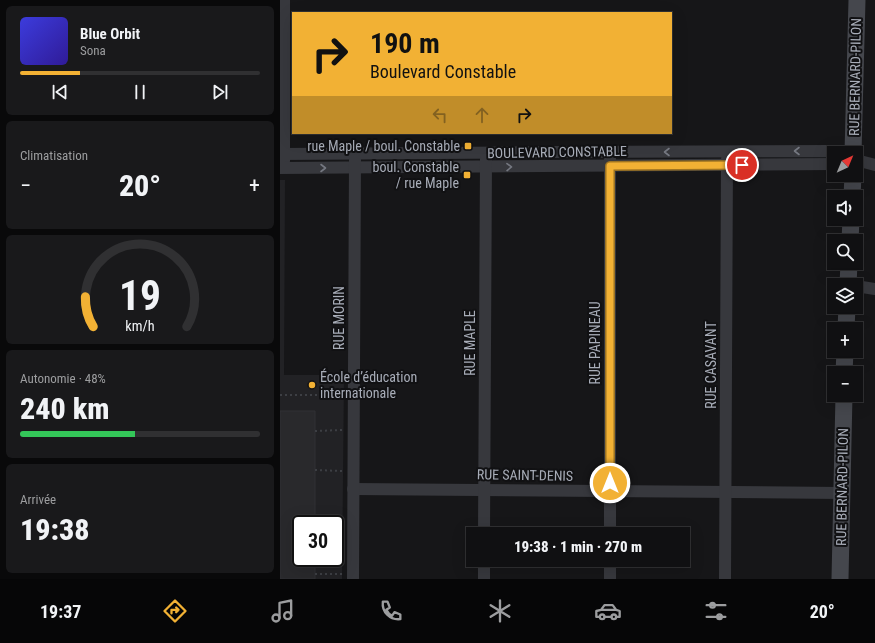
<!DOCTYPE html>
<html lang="fr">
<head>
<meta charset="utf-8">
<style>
	:root { --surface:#101012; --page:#19191b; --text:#f1f3f6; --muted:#9c9d9f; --line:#303032; --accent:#f2b134 }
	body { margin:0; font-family:"Roboto Condensed",sans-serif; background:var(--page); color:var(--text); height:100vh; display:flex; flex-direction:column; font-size:15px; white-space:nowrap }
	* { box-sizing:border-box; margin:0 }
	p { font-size:13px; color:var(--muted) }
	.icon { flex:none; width:22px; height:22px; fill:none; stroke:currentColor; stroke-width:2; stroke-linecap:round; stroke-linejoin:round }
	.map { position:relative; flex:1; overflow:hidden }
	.details { display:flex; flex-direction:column; gap:6px; padding:6px; background:#09090a; width:280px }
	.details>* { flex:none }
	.banner { position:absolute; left:12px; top:12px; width:380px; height:122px; border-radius:0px; box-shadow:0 4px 16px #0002,0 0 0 1px var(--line); background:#f2b134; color:#111; overflow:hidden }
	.needle { width:26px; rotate:44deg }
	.fabs { position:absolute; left:547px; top:146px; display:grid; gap:8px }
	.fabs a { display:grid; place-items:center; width:36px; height:36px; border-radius:0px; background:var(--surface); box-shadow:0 4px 16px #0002,0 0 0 1px var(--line); font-size:20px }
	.speed { position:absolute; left:12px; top:515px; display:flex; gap:8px; font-size:20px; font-weight:700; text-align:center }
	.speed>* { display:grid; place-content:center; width:52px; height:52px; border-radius:50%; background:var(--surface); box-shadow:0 4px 16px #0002,0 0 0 1px var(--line); line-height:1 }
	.speed .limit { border:2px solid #111; border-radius:6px; background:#fff; color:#111 }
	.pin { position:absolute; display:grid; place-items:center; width:34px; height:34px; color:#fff; margin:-17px; border:2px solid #fff; border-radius:50%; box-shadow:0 1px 4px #0007 }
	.me { position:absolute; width:44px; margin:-22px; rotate:0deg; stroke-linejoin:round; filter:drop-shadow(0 0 3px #0008) }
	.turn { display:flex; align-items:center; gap:14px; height:84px; padding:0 12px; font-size:18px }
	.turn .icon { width:52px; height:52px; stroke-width:2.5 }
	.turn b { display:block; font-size:28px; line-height:34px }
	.lanes { display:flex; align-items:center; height:38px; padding:0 12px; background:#0003; justify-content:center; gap:20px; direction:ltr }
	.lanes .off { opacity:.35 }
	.big { font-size:30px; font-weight:800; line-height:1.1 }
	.details .widget { flex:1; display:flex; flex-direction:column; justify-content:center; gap:6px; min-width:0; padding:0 14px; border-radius:6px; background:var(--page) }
	.details .dial { align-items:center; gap:0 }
	.dial svg { height:104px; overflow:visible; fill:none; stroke:var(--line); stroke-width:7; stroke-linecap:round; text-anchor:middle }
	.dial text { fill:var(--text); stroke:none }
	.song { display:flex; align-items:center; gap:12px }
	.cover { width:48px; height:48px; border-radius:6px; background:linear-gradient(135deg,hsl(240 70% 55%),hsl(250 70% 35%)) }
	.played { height:4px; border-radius:2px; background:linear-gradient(90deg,var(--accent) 25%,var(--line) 25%) }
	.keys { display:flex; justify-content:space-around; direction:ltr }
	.heat { display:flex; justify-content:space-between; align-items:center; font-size:22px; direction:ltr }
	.charge { height:6px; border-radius:3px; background:linear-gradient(90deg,#34c759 48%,var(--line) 0) }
	.trip { position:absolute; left:186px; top:527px; width:224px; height:40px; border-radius:0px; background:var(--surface); box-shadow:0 4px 16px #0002,0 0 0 1px var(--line); font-weight:800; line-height:40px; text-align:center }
	.tab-bar { display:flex; height:64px; justify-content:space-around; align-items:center; background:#060607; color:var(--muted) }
	.tab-bar .icon { width:28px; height:28px }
	.tab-bar .current { color:var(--accent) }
	.tab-bar b { font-size:18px; color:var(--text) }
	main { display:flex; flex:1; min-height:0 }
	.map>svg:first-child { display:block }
	.built { fill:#222225; fill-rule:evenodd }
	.building { fill:#29292c; stroke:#303034 }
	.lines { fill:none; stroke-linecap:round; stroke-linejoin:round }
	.path { stroke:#3d3f44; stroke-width:2; stroke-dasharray:2 3; stroke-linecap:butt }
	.street { stroke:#37383d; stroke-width:12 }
	.secondary { stroke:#45474d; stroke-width:17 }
	.oneway { stroke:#757881 }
	.route-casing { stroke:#9d7322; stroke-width:10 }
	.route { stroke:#f2b134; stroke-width:7 }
	.poi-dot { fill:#f2b134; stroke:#111113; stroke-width:1.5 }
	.labels { text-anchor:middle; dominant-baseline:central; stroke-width:4; stroke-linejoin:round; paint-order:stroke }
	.street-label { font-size:14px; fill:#a8adb8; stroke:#111113 }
	.poi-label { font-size:14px; fill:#a8adb8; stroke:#111113; text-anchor:end }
</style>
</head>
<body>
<main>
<section class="details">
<div class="widget">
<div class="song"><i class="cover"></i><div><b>Blue Orbit</b><p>Sona</p></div></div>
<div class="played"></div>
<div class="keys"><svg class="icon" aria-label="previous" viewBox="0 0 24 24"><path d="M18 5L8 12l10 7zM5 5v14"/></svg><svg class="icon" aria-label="pause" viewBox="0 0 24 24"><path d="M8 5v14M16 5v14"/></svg><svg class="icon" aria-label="next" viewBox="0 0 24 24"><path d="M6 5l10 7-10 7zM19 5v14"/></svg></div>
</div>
<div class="widget"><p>Climatisation</p>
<div class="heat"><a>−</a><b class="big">20°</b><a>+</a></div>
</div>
<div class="widget dial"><svg viewBox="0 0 100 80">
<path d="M14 69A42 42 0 1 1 86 69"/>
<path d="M14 69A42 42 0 0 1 8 46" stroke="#f2b134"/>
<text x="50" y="56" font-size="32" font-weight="700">19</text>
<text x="50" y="72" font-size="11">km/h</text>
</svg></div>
<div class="widget"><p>Autonomie · 48%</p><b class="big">240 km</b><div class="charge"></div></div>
<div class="widget"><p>Arrivée</p><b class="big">19:38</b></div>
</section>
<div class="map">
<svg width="595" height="579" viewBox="0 0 595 579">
	<rect width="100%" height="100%" fill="#161618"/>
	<path class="built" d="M 0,180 L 5,180 L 4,375 L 64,375 L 62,579 L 0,579 ZM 21,524 L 55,524 L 55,558 L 21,558 Z"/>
	<polygon class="building" points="0,411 35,411 35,524 21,524 21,558 35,558 35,579 0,579"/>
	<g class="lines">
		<g class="path">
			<polyline points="0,395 63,395"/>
			<polyline points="35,431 62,430"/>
			<polyline points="35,470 62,471"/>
			<polyline points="35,574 62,574"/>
		</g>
		<g class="street">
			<path d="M 0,154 C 184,153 367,151 551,151 L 555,153"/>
			<polyline points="576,160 595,165"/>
			<polyline points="4,161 4,0"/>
			<polyline points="0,168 554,164"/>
			<polyline points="576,286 595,289"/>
			<polyline points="73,489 561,493"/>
			<polyline points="204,534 206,159"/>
			<polyline points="330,534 330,159"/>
			<polyline points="73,579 75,160"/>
			<polyline points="204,579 204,560"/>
			<polyline points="330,579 330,560"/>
			<polyline points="445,579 447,159"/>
		</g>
		<g class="secondary">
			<polyline points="573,153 577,0"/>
			<polyline points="572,197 573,175"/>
			<polyline points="570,241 571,219"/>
			<polyline points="568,285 569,263"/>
			<polyline points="566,329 567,307"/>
			<polyline points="564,373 565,351"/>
			<polyline points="560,579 564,395"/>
		</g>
	</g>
	<defs><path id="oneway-chevron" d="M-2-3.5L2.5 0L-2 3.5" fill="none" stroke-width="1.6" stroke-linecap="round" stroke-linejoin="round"/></defs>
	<g class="oneway">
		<use href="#oneway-chevron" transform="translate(517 151) rotate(-180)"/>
		<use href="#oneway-chevron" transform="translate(387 152) rotate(180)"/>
		<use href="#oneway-chevron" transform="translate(229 167) rotate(-1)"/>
		<use href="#oneway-chevron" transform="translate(43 168)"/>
	</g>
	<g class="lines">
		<g class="route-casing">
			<polyline id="route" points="330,483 330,166 462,165"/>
		</g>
		<use href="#route" class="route"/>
	</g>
	<g class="poi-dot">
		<rect x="184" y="142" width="8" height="8" rx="2"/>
		<rect x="183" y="171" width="8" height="8" rx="2"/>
		<circle cx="32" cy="385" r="4"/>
	</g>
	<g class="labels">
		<g class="street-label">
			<text transform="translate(575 77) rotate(-89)">RUE BERNARD-PILON</text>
			<text transform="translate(277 152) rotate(-1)">BOULEVARD CONSTABLE</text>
			<text transform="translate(59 318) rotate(-90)">RUE MORIN</text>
			<text transform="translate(190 343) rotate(-90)">RUE MAPLE</text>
			<text transform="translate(315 343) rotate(-90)">RUE PAPINEAU</text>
			<text transform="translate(431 365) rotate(-90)">RUE CASAVANT</text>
			<text transform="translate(245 475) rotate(1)">RUE SAINT-DENIS</text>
			<text transform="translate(562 487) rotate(-89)">RUE BERNARD-PILON</text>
		</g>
		<g class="poi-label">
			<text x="180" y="146">rue Maple / boul. Constable</text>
			<text x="179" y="167">boul. Constable<tspan x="179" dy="16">/ rue Maple</tspan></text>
			<text x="40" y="377" text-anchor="start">École d’éducation<tspan x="40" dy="16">internationale</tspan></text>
		</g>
	</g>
</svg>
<div class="fabs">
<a><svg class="needle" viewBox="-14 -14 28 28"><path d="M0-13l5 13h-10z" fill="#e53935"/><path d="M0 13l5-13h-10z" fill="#9c9d9f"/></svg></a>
<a><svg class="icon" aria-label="sound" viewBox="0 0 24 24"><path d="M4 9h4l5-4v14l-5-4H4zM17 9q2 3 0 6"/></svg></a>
<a><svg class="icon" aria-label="search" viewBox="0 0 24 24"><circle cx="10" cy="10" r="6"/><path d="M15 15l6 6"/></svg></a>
<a><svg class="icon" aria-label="layers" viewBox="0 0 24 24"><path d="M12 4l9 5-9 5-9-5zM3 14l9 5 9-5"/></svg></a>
<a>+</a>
<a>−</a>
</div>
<div class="speed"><div class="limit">30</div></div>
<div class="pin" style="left:462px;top:165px;background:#d93025"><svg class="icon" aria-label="arrive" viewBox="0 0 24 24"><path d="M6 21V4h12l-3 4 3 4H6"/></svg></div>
<svg class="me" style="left:330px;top:483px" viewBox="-20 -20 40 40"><circle r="17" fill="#f2b134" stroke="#fff" stroke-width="3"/><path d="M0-11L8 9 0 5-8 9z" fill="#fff"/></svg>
<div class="trip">19:38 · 1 min · 270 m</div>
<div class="banner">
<div class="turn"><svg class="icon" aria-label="right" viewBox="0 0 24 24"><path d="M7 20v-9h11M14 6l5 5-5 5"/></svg><div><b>190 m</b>Boulevard Constable</div></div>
<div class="lanes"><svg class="icon off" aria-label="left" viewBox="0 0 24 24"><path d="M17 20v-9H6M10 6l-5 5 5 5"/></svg><svg class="icon off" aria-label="ahead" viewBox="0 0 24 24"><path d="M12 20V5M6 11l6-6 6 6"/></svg><svg class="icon" aria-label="right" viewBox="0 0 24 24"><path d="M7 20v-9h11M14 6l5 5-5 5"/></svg></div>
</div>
</div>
</main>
<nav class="tab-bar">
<b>19:37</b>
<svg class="icon current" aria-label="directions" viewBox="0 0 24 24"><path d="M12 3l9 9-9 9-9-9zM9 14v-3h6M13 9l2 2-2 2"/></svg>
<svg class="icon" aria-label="music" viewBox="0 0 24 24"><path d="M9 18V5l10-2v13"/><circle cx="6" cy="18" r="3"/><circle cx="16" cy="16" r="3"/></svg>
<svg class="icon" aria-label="phone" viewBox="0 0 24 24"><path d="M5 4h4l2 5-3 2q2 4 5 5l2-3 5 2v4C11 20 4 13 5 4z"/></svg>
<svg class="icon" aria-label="climate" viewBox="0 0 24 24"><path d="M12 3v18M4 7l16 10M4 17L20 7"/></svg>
<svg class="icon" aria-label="car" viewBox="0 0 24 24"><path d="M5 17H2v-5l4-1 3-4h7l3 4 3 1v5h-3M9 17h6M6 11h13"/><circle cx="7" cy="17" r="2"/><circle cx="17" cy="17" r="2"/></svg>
<svg class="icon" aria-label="filters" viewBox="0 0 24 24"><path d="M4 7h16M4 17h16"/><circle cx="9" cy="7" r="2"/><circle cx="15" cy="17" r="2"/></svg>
<b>20°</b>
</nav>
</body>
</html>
